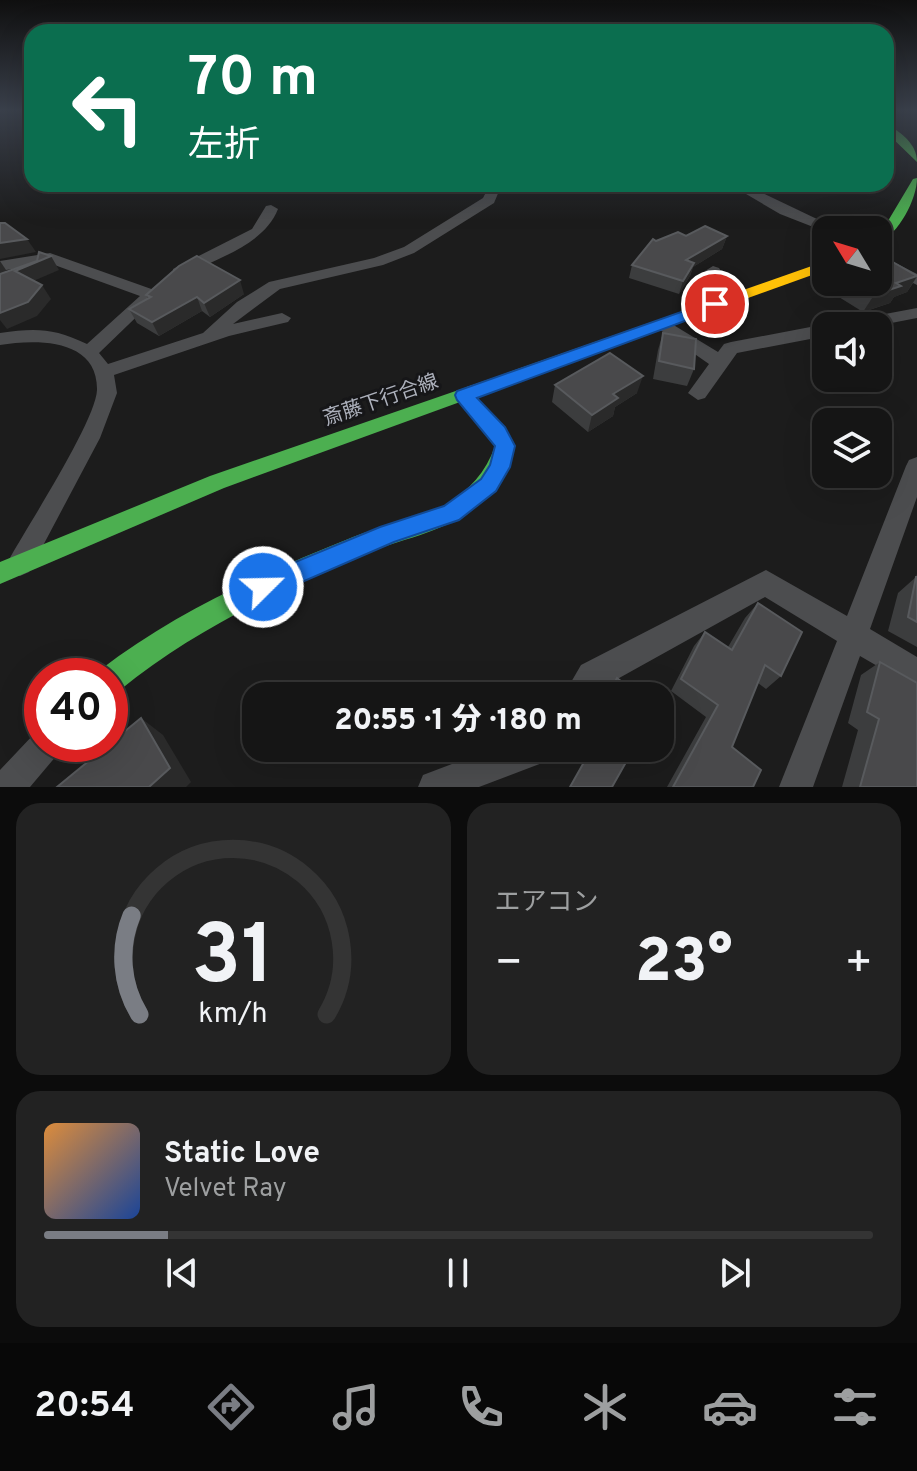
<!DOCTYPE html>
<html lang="ja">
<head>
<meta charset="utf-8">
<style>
	:root { --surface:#151515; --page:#222; --text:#f1f3f6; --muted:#9d9fa0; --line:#343434; --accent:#7a7d84 }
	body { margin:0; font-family:Overpass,"Noto Sans JP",sans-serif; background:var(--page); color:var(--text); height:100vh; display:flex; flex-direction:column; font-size:30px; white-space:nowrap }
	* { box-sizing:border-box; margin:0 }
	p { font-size:26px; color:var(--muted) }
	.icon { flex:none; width:44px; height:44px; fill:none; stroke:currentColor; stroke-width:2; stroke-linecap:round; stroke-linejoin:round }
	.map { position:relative; height:787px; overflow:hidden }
	.side { display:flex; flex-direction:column; gap:16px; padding:16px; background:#0c0c0c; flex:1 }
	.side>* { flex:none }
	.top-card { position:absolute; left:24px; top:24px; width:870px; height:168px; border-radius:24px; box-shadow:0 8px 32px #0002,0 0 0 2px var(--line); background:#0b6e4f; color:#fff; overflow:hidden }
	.needle { width:52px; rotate:308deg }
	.buttons { position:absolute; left:812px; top:216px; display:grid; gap:16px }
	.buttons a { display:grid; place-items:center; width:80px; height:80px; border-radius:16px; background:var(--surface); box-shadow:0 8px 32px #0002,0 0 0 2px var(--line); font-size:40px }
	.speed { position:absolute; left:24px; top:658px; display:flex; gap:16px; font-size:40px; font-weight:700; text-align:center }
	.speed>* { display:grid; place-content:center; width:104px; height:104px; border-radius:50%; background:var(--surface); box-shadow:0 8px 32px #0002,0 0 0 2px var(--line); line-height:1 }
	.speed .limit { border:12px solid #d22; background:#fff; color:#111 }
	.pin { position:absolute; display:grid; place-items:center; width:68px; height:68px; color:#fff; margin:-34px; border:4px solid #fff; border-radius:50%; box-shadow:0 2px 8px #0007 }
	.me { position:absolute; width:88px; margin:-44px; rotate:67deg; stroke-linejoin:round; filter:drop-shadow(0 0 6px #0008) }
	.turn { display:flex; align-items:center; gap:28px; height:168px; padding:0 32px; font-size:36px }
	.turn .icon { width:104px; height:104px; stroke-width:2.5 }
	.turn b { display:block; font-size:56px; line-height:68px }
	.big { font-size:60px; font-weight:800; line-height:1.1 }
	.side .card { flex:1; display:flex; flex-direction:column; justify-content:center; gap:12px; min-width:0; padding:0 28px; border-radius:24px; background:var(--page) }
	.side .dial { align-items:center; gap:0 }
	.dial svg { height:208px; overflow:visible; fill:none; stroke:var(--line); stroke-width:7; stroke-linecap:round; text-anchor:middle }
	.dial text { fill:var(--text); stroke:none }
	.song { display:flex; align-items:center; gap:24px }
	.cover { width:96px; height:96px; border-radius:12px; background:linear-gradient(135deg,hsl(30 70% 55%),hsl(220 70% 35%)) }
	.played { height:8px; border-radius:4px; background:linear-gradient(90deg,var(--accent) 15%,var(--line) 15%) }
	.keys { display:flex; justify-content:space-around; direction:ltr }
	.heat { display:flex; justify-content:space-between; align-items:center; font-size:44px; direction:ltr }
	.side .tiles { flex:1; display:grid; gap:16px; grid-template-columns:1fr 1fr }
	.card:last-child { grid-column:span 2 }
	.trip { position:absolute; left:242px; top:682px; width:432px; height:80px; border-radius:24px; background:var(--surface); box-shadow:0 8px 32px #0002,0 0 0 2px var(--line); font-weight:800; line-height:80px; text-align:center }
	.tabs { display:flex; height:128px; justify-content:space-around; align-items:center; background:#080808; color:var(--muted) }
	.tabs .icon { width:56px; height:56px }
	.tabs .current { color:var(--accent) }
	.tabs b { font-size:36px; color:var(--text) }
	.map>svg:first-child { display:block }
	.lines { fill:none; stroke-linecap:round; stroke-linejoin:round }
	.street { fill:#4c4d4f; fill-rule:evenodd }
	.fast { fill:#4caf50; fill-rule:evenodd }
	.slow { fill:#ffc107; fill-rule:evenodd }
	.wall { fill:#3c3d3e }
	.shaded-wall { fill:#2a2a2a }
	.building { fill:#49494b; stroke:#585a5d; stroke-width:2 }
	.route { fill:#1a73e8; stroke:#114b97; stroke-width:2 }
	.labels { text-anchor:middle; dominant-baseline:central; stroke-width:6; stroke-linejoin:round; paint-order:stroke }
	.street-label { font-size:20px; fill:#adb1bc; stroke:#161618 }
</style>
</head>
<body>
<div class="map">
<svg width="917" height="787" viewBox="0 0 917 787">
	<rect width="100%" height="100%" fill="#1c1c1c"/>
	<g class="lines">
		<g class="street">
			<path d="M 490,184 L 502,184 L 494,203 L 414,253 L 383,265 L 280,289 L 233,324 L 282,313 L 291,318 L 288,322 L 229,336 L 114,375 L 117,393 L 100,438 L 29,572 L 20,576 L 11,572 L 7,564 L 11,556 C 29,524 96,420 97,390 C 98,338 36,339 0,345 L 0,333 C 36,328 53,328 87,344 L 140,296 L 49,263 L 0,271 L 0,261 L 50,253 L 157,291 L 159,294 L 157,297 L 99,353 L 108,364 L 203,333 L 237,302 L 269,282 L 374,258 L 404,247 L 483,198 Z"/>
			<polygon points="729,184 744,184 840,230 826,232 780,214"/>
			<path d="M 271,205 L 278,209 C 264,245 217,258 185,275 L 173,275 L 173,269 L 252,229 L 266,206 Z"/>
			<polygon points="878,254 917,274 917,285 878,265"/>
			<polygon points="713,266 719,268 739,299 737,303 731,304 725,303 705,271"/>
			<polygon points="917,308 917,318 876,326 839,326 848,321"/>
			<polygon points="662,318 718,352 724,344 731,342 826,324 832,326 826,326 826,336 737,353 705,398 698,400 688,393 709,364 656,327 653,323"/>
			<polygon points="917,457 917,497 870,629 917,657 917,689 860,656 813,787 779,787 837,641 765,597 603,687 596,696 563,696 581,665 766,570 847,616 906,466 909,460"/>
			<polygon points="42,729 42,744 62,744 57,755 30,787 0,787 0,770 35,733"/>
			<polygon points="494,748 554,748 550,760 479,787 418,787 423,775"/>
		</g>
		<g class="fast">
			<path d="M 886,124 C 901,132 917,144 917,162 L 886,132 Z"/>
			<path d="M 917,178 C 917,199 899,234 878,243 L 878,232 L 885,226 L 913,179 Z"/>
			<path d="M 473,385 L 482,391 L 476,397 L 505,428 L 515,446 C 507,472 493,494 471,510 C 439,534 400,539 364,554 C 277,591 194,630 120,690 L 110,694 L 110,676 L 98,676 L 100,670 C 177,611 263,573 353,537 C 383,525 417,521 445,505 C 469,491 486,472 495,446 L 460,402 L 224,488 L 0,584 L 0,562 L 210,476 Z"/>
		</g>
		<polygon class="slow" points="826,261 826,270 479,395 473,397 464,391 467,387"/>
	</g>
	<g class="wall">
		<polygon points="686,236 727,236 722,249 693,267 690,276 679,294 629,278 632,265 656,241"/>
		<polygon points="917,275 917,277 907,292 894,297 890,303 863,312 826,289 830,282 878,282"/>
		<polygon points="244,294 210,317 202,311 159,336 137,323 129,309 148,299 146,295"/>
		<polygon points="663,333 694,369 687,386 653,379 658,350"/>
		<polygon points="555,385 637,393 615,407 613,416 588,432 552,402"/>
		<polygon points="917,574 917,647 888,631 898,593 916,577"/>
		<polygon points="758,603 781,676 766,689 758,683 732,747 753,787 667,787 706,717 671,691 694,646 705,632 728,647 745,618"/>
		<polygon points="880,662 917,787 842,787 858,730 848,723 861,675"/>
	</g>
	<g class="shaded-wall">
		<polygon points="727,236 722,249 693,267 690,276 679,294 683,281 686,260"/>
		<polygon points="27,239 36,252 0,259 0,243"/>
		<polygon points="51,256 59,270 24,285 15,271"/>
		<polygon points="0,261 8,273 0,276"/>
		<polygon points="917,276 907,292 894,297 890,303 863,312 874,295 896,283"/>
		<polygon points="240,280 244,294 210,317 204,303"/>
		<polygon points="42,285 51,299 37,316 7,329 0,320 0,313"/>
		<polygon points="197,297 202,311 159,336 152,322"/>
		<polygon points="643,376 637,393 615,407 613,416 588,432 592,415 613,394"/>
		<polygon points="141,718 163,735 191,782 186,787 149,787"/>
	</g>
	<g class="building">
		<polygon points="0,223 5,223 27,239 0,243"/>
		<polygon points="705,226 727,236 686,260 694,263 683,281 632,265 653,239 656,241 678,232 686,236"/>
		<polygon points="39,252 51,256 15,271 42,285 28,302 0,313 0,274 37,261"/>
		<polygon points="197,256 240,280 204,303 197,297 152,322 129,309 151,297 146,295 179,266"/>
		<polygon points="884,257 917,276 896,283 901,286 874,295 851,282 878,282 878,258"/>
		<polygon points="663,333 696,339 694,369 659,361"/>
		<polygon points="610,353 643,376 613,394 618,398 592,415 555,385"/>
		<polygon points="916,577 917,577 917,622 908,617"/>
		<polygon points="758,603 802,632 781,676 765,665 732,747 761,770 753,787 673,787 718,705 681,679 705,632 732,650"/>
		<polygon points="880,662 917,683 917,787 860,787 879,719 867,712"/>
		<polygon points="617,678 640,696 607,696"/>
		<polygon points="141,718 170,768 149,787 57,787"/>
		<polygon points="592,748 634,748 612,787 570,787"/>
	</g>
	<linearGradient id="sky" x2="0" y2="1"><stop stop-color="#0f0f0f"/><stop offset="0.5" stop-color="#3a404b"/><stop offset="1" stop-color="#3a404b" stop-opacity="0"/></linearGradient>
	<rect width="917" height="220" fill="url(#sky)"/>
	<polygon class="route" points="715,300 722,304 720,308 477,398 505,427 515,446 510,467 496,491 459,520 394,542 263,599 254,596 251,587 254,579 380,527 444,506 481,479 490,465 495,446 457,400 455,395 457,391"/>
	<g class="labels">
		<g class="street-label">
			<text transform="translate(381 401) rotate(-19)">斎藤下行合線</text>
		</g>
	</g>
</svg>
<div class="buttons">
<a><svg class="needle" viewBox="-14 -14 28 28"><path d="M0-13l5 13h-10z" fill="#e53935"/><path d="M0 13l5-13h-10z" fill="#9d9fa0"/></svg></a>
<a><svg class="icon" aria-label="sound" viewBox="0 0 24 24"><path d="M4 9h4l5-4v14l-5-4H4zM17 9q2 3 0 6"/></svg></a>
<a><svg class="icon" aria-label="layers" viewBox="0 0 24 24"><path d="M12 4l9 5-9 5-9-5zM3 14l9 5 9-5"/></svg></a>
</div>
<div class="speed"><div class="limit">40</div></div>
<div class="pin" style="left:715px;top:304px;background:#d93025"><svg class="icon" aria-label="arrive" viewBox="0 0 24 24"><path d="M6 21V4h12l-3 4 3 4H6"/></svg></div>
<svg class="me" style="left:263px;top:587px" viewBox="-20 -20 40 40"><circle r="17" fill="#1a73e8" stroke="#fff" stroke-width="3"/><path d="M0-11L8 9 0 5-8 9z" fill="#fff"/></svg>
<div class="trip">20:55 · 1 分 · 180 m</div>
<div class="top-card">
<div class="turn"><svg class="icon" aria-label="left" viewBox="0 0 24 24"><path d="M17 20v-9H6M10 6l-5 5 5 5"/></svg><div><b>70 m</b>左折</div></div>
</div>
</div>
<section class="side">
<div class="tiles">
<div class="card dial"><svg viewBox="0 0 100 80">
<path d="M14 69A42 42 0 1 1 86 69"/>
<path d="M14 69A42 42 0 0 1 11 31" stroke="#7a7d84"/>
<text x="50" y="56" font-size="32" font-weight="700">31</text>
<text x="50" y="72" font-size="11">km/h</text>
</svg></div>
<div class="card"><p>エアコン</p>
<div class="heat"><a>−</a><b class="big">23°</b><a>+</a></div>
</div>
<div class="card">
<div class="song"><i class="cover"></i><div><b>Static Love</b><p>Velvet Ray</p></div></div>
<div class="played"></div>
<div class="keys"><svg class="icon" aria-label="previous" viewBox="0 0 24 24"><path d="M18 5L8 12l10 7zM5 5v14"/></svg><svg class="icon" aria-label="pause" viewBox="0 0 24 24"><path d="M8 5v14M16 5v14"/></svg><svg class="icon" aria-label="next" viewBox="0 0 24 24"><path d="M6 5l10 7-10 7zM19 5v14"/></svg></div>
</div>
</div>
</section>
<nav class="tabs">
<b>20:54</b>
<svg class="icon current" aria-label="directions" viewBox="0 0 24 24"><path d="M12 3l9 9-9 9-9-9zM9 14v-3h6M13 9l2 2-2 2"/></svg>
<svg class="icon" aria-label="music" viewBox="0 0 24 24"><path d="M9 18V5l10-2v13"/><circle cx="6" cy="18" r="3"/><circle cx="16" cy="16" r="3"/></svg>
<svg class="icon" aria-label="phone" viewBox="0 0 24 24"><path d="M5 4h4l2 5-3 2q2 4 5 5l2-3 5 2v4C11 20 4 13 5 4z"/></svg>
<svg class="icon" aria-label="climate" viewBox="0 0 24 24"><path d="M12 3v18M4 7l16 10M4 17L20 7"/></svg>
<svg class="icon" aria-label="car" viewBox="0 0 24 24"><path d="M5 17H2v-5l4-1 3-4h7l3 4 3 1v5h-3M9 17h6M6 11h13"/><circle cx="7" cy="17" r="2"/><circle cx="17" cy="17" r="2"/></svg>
<svg class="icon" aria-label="filters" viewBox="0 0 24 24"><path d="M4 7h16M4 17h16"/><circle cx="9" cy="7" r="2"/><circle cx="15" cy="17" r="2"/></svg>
</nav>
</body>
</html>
